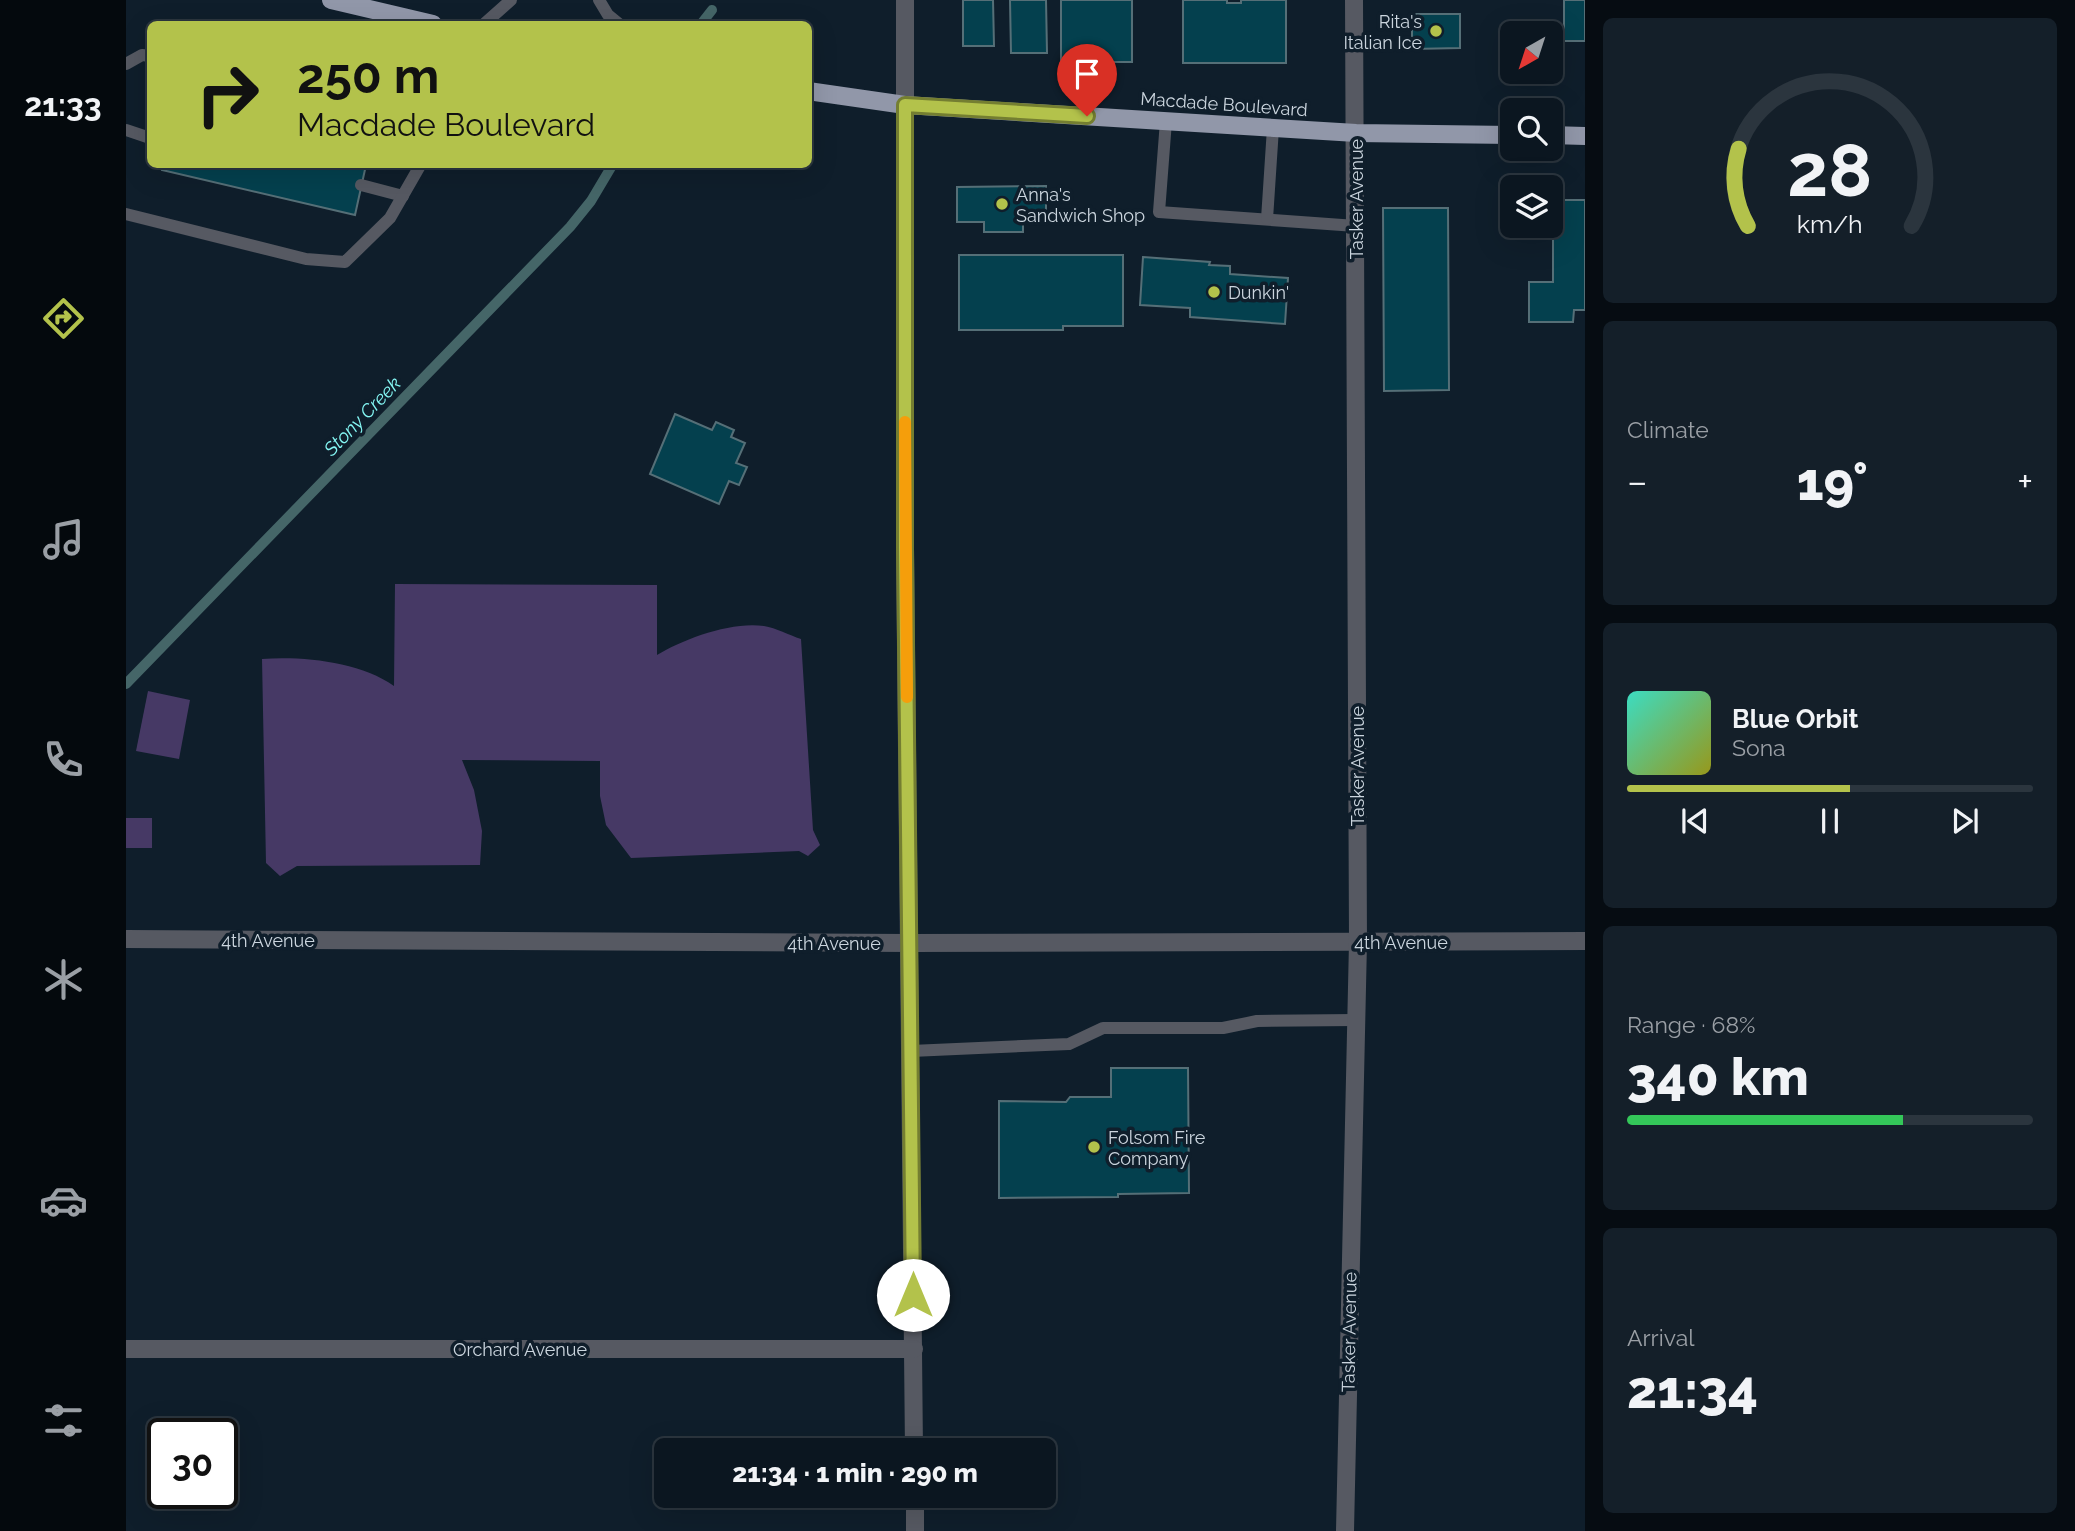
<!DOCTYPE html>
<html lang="en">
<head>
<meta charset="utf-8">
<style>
	:root { --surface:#0b1620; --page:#141f29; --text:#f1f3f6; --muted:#9a9fa5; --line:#2b353e; --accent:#b3c24b }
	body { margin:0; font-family:Raleway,sans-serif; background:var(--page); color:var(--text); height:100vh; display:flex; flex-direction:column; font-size:26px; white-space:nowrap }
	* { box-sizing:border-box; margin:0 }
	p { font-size:23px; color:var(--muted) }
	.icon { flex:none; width:38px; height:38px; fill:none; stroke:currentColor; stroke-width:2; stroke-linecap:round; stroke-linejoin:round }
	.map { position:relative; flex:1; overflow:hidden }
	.panel { display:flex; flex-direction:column; gap:18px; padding:18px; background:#060c12; width:490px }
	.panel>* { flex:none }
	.banner { position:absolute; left:21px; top:21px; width:665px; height:147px; border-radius:10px; box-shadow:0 7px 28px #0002,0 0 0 2px var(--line); background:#b3c24b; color:#111; overflow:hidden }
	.needle { width:46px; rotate:219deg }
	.tools { position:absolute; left:1374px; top:21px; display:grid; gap:14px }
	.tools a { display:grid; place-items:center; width:63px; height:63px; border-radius:10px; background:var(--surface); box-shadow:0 7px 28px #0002,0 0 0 2px var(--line); font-size:35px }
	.speed { position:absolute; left:21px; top:1418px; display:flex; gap:14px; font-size:35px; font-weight:700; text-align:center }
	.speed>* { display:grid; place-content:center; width:91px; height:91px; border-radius:50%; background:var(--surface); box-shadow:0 7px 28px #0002,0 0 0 2px var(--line); line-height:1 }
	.speed .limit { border:4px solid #111; border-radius:10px; background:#fff; color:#111 }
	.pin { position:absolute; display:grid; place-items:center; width:60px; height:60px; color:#fff; margin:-72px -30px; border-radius:50% 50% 50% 0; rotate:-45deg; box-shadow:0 0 7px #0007 }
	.pin .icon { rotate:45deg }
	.me { position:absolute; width:77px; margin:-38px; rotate:0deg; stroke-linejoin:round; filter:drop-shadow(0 0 5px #0008) }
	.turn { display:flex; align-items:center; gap:24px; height:147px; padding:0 35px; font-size:32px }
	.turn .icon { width:91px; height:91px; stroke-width:2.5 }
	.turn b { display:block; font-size:49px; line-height:60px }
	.big { font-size:52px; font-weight:800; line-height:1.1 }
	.panel .widget { flex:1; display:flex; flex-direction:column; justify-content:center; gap:10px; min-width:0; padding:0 24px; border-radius:10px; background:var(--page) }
	.panel .dial { align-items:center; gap:0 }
	.dial svg { height:182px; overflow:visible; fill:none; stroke:var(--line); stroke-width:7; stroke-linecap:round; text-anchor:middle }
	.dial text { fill:var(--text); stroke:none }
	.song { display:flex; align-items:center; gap:21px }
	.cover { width:84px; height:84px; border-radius:10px; background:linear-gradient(135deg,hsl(170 70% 55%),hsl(60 70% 35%)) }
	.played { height:7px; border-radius:4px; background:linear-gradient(90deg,var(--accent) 55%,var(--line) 55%) }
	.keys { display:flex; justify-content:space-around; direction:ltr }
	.heat { display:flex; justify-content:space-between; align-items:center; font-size:38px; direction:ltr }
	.charge { height:10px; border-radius:5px; background:linear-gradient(90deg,#34c759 68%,var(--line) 0) }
	.trip { position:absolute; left:528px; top:1438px; width:402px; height:70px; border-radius:10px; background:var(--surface); box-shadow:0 7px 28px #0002,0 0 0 2px var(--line); font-weight:800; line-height:70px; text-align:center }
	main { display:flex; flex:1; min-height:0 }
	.dock { display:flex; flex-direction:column; width:126px; justify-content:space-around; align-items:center; background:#04090d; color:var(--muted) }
	.dock .icon { width:49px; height:49px }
	.dock .active { color:var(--accent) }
	.dock b { font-size:32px; color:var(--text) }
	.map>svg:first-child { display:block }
	.green { fill:#463965 }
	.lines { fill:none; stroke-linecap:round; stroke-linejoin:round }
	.stream { stroke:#456668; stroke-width:10 }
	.building { fill:#04404e; stroke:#556f77; stroke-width:2 }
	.service { stroke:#565962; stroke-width:12 }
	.minor { stroke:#565962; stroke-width:18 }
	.primary { stroke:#9197a9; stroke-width:18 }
	.route-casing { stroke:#747e31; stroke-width:18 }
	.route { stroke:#b3c24b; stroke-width:12 }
	.slow { stroke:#f59e0b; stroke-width:12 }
	.poi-dot { fill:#b3c24b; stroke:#0f1e2b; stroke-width:2.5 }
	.labels { text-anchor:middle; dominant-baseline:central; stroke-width:7; stroke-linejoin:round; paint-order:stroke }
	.poi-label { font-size:18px; fill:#cbd5de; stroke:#0f1e2b; text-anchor:start }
	.street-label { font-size:18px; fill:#cbd5de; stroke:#0f1e2b }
	.water-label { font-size:19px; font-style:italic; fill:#85f8f5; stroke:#0f1e2b }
</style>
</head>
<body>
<main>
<nav class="dock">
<b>21:33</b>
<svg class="icon active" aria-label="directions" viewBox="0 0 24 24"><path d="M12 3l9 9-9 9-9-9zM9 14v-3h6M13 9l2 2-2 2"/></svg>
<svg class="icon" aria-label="music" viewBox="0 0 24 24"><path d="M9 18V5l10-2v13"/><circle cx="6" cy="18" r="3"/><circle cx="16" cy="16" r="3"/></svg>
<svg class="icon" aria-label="phone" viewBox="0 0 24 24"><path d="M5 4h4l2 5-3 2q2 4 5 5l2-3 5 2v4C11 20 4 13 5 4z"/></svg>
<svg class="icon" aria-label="climate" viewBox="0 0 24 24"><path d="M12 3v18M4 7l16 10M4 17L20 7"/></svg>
<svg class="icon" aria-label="car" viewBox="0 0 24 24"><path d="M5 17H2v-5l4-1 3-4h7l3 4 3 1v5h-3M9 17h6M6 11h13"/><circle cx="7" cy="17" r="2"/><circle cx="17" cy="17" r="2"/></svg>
<svg class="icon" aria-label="filters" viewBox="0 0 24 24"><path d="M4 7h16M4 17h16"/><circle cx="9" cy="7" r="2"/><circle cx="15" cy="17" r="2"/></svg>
</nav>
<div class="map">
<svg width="1459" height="1531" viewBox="0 0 1459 1531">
	<rect width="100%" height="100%" fill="#0f1e2b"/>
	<g class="green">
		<path d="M 269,584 L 531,585 L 531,655 C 557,639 606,621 638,626 C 650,628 663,635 675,639 L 687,830 L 694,845 L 682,856 L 673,851 L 505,858 L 480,825 L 474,796 L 474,761 L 336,760 L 348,790 L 356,831 L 354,865 L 171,866 L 154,876 L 140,863 L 136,659 C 178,656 234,662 268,686 Z"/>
		<polygon points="22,691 64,700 53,759 10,751"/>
		<rect x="0" y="818" width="26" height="30"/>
	</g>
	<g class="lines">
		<g class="stream">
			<polyline points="575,24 586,10"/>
			<polyline points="0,684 444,227 465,201 487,164"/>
		</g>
	</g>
	<g class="building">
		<polygon points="837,0 867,0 868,46 837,46"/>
		<polygon points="884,0 920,0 921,53 885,53"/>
		<rect x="935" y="0" width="71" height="62"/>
		<polygon points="1057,0 1101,0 1101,3 1115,3 1115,0 1160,0 1160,63 1057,63"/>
		<rect x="1438" y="0" width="21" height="41"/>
		<polygon points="1286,14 1334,14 1334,48 1286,49"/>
		<polygon points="37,164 238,164 240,165 229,215 36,170"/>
		<polygon points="920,186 920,222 897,223 897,232 858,232 858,222 831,222 831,187"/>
		<polygon points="1427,200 1459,200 1459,310 1448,310 1447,322 1403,322 1403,282 1427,282"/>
		<polygon points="1257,208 1322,208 1323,390 1258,391"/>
		<polygon points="833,255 997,255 997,326 937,326 937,330 833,330"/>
		<polygon points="1017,257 1084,262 1083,265 1104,266 1104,274 1162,278 1159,324 1064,317 1064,308 1014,305"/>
		<polygon points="549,414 586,430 590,422 608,430 605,437 619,443 610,463 621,467 613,485 603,481 593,504 524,474"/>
		<polygon points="985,1068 1062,1068 1063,1193 992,1194 992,1197 873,1198 873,1101 940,1102 944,1097 985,1097"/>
	</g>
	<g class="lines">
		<g class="service">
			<polyline points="473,0 482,15 493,24"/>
			<polyline points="358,24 385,0"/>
			<polyline points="0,64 16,55 24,56"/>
			<polyline points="1040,121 1033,212 1230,226"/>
			<polyline points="0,130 24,138"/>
			<polyline points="235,185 277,196"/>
			<polyline points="0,214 180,259 219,262 264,218 295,164"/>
			<polyline points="1141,219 1147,128"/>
			<polyline points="785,1051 943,1044 977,1028 1097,1028 1131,1021 1230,1020"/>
		</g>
		<g class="minor">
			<polyline points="779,0 779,548 788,1451"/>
			<polyline points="0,939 784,943 1459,941"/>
			<polyline points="0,1349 788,1349"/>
			<polyline points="789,1496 789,1531"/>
			<polyline points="1219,1531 1232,942 1228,0"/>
		</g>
		<g class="primary">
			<polyline points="205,0 307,24"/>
			<polyline points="682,91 779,105 1230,133 1386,135"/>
			<polyline points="1424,135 1459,136"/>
		</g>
	</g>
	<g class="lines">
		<g class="route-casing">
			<polyline id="route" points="787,1295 779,548 779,105 961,116"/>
		</g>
		<use href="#route" class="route"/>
		<polyline class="slow" points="779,422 781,697"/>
	</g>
	<g class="poi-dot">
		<circle cx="1310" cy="31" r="7"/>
		<circle cx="876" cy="204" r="7"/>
		<circle cx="1088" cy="292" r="7"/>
		<circle cx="968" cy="1147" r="7"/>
	</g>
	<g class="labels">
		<g class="poi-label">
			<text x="1296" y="21" text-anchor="end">Rita's<tspan x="1296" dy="21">Italian Ice</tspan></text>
			<text x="890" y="194">Anna's<tspan x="890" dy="21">Sandwich Shop</tspan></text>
			<text x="1102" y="292">Dunkin'</text>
			<text x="982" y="1137">Folsom Fire<tspan x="982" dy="21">Company</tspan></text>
		</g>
		<g class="street-label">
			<text transform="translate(1098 104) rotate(4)">Macdade Boulevard</text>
			<text transform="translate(1230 199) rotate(-90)">Tasker Avenue</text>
			<text transform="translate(1231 766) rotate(-90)">Tasker Avenue</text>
			<text x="142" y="940">4th Avenue</text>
			<text x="1275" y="942">4th Avenue</text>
			<text x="708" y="943">4th Avenue</text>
			<text transform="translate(1223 1332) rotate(-89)">Tasker Avenue</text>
			<text x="394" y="1349">Orchard Avenue</text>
		</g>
		<g class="water-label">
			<text transform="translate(236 416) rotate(-46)">Stony Creek</text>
		</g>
	</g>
</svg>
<div class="tools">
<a><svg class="needle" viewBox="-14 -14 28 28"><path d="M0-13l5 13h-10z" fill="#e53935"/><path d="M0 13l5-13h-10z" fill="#9a9fa5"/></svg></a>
<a><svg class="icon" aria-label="search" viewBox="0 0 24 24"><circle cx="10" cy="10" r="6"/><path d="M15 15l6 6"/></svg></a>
<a><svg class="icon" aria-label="layers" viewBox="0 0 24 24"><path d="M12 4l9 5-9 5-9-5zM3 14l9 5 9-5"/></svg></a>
</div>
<div class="speed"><div class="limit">30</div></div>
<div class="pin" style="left:961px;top:116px;background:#d93025"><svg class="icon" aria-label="arrive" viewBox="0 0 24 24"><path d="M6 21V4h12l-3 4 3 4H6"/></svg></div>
<svg class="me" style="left:787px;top:1295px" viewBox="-20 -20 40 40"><circle r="19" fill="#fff"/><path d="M0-13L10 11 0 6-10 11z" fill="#b3c24b"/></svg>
<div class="trip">21:34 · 1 min · 290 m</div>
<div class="banner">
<div class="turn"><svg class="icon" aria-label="right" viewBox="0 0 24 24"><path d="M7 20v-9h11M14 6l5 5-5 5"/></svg><div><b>250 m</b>Macdade Boulevard</div></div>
</div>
</div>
<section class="panel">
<div class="widget dial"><svg viewBox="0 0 100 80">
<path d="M14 69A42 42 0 1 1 86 69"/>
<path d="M14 69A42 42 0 0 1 10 35" stroke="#b3c24b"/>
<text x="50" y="56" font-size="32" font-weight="700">28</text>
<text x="50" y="72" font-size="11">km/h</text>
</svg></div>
<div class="widget"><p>Climate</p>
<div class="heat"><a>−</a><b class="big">19°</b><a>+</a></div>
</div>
<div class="widget">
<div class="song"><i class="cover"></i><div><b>Blue Orbit</b><p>Sona</p></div></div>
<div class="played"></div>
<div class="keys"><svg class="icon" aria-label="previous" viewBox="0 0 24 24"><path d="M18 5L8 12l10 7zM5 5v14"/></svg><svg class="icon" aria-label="pause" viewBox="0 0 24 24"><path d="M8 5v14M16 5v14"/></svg><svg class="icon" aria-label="next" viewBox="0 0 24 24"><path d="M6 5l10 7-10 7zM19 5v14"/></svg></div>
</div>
<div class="widget"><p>Range · 68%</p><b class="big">340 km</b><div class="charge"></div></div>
<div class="widget"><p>Arrival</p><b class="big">21:34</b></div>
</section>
</main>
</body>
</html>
